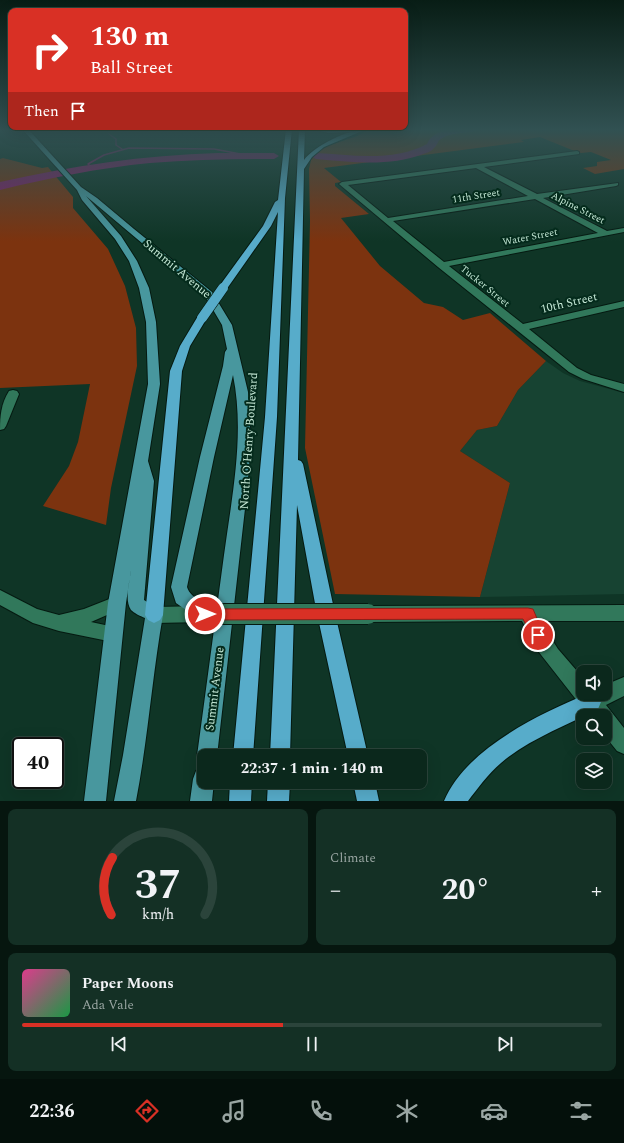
<!DOCTYPE html>
<html lang="en">
<head>
<meta charset="utf-8">
<style>
	:root { --surface:#0b281c; --page:#143025; --text:#f1f3f6; --muted:#9aa6a3; --line:#2b443b; --accent:#d93025 }
	body { margin:0; font-family:Spectral,serif; background:var(--page); color:var(--text); height:100vh; display:flex; flex-direction:column; font-size:15px; white-space:nowrap }
	* { box-sizing:border-box; margin:0 }
	p { font-size:13px; color:var(--muted) }
	.icon { flex:none; width:22px; height:22px; fill:none; stroke:currentColor; stroke-width:2; stroke-linecap:round; stroke-linejoin:round }
	.map { position:relative; height:801px; overflow:hidden }
	.drawer { display:flex; flex-direction:column; gap:8px; padding:8px; background:#06160f; flex:1 }
	.drawer>* { flex:none }
	.banner { position:absolute; left:8px; top:8px; width:400px; height:122px; border-radius:8px; box-shadow:0 4px 16px #0002,0 0 0 1px var(--line); background:#d93025; color:#fff; overflow:hidden }
	.controls { position:absolute; left:576px; top:665px; display:grid; gap:8px }
	.controls a { display:grid; place-items:center; width:36px; height:36px; border-radius:8px; background:var(--surface); box-shadow:0 4px 16px #0002,0 0 0 1px var(--line); font-size:20px }
	.speed { position:absolute; left:12px; top:737px; display:flex; gap:8px; font-size:20px; font-weight:700; text-align:center }
	.speed>* { display:grid; place-content:center; width:52px; height:52px; border-radius:50%; background:var(--surface); box-shadow:0 4px 16px #0002,0 0 0 1px var(--line); line-height:1 }
	.speed .limit { border:2px solid #111; border-radius:6px; background:#fff; color:#111 }
	.pin { position:absolute; display:grid; place-items:center; width:34px; height:34px; color:#fff; margin:-17px; border:2px solid #fff; border-radius:50%; box-shadow:0 1px 4px #0007 }
	.me { position:absolute; width:44px; margin:-22px; rotate:90deg; stroke-linejoin:round; filter:drop-shadow(0 0 3px #0008) }
	.turn { display:flex; align-items:center; gap:14px; height:84px; padding:0 16px; font-size:18px }
	.turn .icon { width:52px; height:52px; stroke-width:2.5 }
	.turn b { display:block; font-size:28px; line-height:34px }
	.then { display:flex; align-items:center; height:38px; padding:0 16px; background:#0003; gap:8px; font-size:15px }
	.big { font-size:30px; font-weight:700; line-height:1.1 }
	.drawer .tile { flex:1; display:flex; flex-direction:column; justify-content:center; gap:6px; min-width:0; padding:0 14px; border-radius:8px; background:var(--page) }
	.drawer .dial { align-items:center; gap:0 }
	.dial svg { height:104px; overflow:visible; fill:none; stroke:var(--line); stroke-width:7; stroke-linecap:round; text-anchor:middle }
	.dial text { fill:var(--text); stroke:none }
	.song { display:flex; align-items:center; gap:12px }
	.cover { width:48px; height:48px; border-radius:6px; background:linear-gradient(135deg,hsl(330 70% 55%),hsl(140 70% 35%)) }
	.played { height:4px; border-radius:2px; background:linear-gradient(90deg,var(--accent) 45%,var(--line) 45%) }
	.keys { display:flex; justify-content:space-around; direction:ltr }
	.heat { display:flex; justify-content:space-between; align-items:center; font-size:22px; direction:ltr }
	.drawer .tiles { flex:1; display:grid; gap:8px; grid-template-columns:1fr 1fr }
	.tile:last-child { grid-column:span 2 }
	.trip { position:absolute; left:197px; top:749px; width:230px; height:40px; border-radius:8px; background:var(--surface); box-shadow:0 4px 16px #0002,0 0 0 1px var(--line); font-weight:700; line-height:40px; text-align:center }
	.tab-bar { display:flex; height:64px; justify-content:space-around; align-items:center; background:#04100b; color:var(--muted) }
	.tab-bar .icon { width:28px; height:28px }
	.tab-bar .selected { color:var(--accent) }
	.tab-bar b { font-size:18px; color:var(--text) }
	.map>svg:first-child { display:block }
	.built { fill:#174332 }
	.green { fill:#7c330f }
	.lines { fill:none; stroke-linecap:round; stroke-linejoin:round }
	.stream { stroke:#871d67; stroke-width:1.5 }
	.river { fill:#871d67; fill-rule:evenodd }
	.minor-casing { stroke:#051a11; stroke-width:2 }
	.major-casing { stroke:#051a11; stroke-width:2 }
	.highway-casing { stroke:#051a11; stroke-width:2 }
	.minor { fill:#31785b; fill-rule:evenodd }
	.major { fill:#48979e; fill-rule:evenodd }
	.highway { fill:#57acca; fill-rule:evenodd }
	.minor-bridge-far1-casing { stroke:#051a11; stroke-width:18; stroke-linecap:butt }
	.minor-bridge-casing { stroke:#051a11; stroke-width:22; stroke-linecap:butt }
	.highway-bridge-casing { stroke:#051a11; stroke-width:11; stroke-linecap:butt }
	.minor-bridge-far1 { stroke:#31785b; stroke-width:16 }
	.minor-bridge { stroke:#31785b; stroke-width:20 }
	.highway-bridge { stroke:#57acca; stroke-width:10 }
	.route { fill:#d93025; stroke:#8d1f18 }
	.labels { text-anchor:middle; dominant-baseline:central; stroke-width:4; stroke-linejoin:round; paint-order:stroke }
	.far-street-label { font-size:10px; fill:#c6e9d7; stroke:#042b1c }
	.street-label { font-size:12px; fill:#c6e9d7; stroke:#042b1c }
</style>
</head>
<body>
<div class="map">
<svg width="624" height="801" viewBox="0 0 624 801">
	<rect width="100%" height="100%" fill="#0f3526"/>
	<polygon class="built" points="546,361 563,373 580,381 624,393 624,594 480,597 510,483 460,451 477,430 497,426 518,390"/>
	<g class="green">
		<polygon points="370,129 624,129 624,169 595,174 583,168 597,166 597,162 611,160 591,152 581,153 572,150 540,137 521,140 524,142 324,168 341,182 335,183 335,186 369,214 341,218 380,266 424,303 443,307 463,320 490,313 546,361 518,390 497,426 477,430 460,451 510,483 480,597 335,594 305,448 310,221 309,169 311,160 318,152 328,146 357,136"/>
		<polygon points="3,158 42,168 48,167 73,197 73,208 108,249 125,286 136,328 137,366 111,488 106,525 43,506 69,466 78,442 90,384 0,388 0,159"/>
	</g>
	<g class="lines">
		<g class="stream">
			<polyline points="109,134 116,139 116,145 122,149"/>
			<polyline points="92,168 88,164 104,155 129,148 214,149 251,156"/>
		</g>
		<g class="river">
			<path d="M 451,129 L 476,129 L 474,131 C 463,134 451,132 441,139 C 437,141 438,145 434,148 C 432,151 427,153 423,154 C 390,167 351,162 316,159 L 311,156 L 316,153 C 352,155 394,162 427,144 C 431,134 441,131 451,129 Z"/>
			<path d="M 217,153 L 274,153 L 279,156 L 274,159 C 232,159 191,160 150,163 C 99,168 49,178 0,190 L 0,182 C 72,166 144,155 217,153 Z"/>
		</g>
		<g class="minor-casing">
			<g id="minor">
				<path d="M 577,151 L 579,152 L 579,154 L 484,167 L 537,194 L 618,183 L 618,185 L 616,186 L 543,198 L 607,231 L 624,228 L 624,232 L 449,266 L 523,324 L 624,301 L 624,307 L 529,329 L 577,368 L 591,375 L 624,384 L 624,392 L 583,379 L 569,372 L 438,267 L 339,184 L 342,182 ZM 476,168 L 528,196 L 388,218 L 348,185 ZM 535,199 L 598,233 L 444,262 L 393,221 Z"/>
				<path d="M 13,390 L 17,391 L 19,394 L 6,426 L 4,429 L 0,430 C 0,416 1,404 9,391 Z"/>
				<polygon points="0,590 37,609 59,615 84,609 117,596 123,598 126,603 123,608 91,622 119,628 122,634 119,640 113,642 59,631 33,623 0,605"/>
				<polygon points="624,605 624,621 540,621 558,649 583,678 583,694 605,694 605,685 624,677 624,696 606,705 624,728 624,754 617,751 605,736 605,716 589,716 538,651 522,621 368,622 362,619 359,614 362,609 368,606"/>
				<polygon points="205,606 211,609 214,614 211,619 205,622 154,623 148,620 145,615 148,610 154,607"/>
			</g>
		</g>
		<g class="major-casing">
			<g id="major">
				<path d="M 22,129 L 28,129 L 81,187 L 97,198 L 134,229 L 212,292 L 232,325 L 248,392 L 251,443 L 247,491 L 217,756 L 204,756 L 204,765 L 200,763 L 197,756 C 206,689 215,622 224,555 C 232,496 245,434 233,375 L 214,457 L 187,587 C 191,600 208,602 214,614 L 211,619 L 205,622 L 199,619 L 176,603 L 171,587 L 200,457 L 223,366 L 225,352 L 227,349 L 222,325 L 205,296 L 86,196 L 121,236 L 137,261 L 149,288 L 156,322 L 160,384 L 148,461 L 154,481 L 144,600 L 160,610 L 163,615 C 152,677 148,739 136,801 L 114,801 L 123,755 L 145,618 C 140,616 134,613 131,610 C 124,600 130,581 131,570 L 126,603 L 106,801 L 84,801 L 108,603 L 148,384 L 146,322 L 139,288 L 129,261 L 115,239 L 82,200 L 77,190 Z"/>
				<polygon points="204,768 204,782 214,782 212,801 190,801 193,779 196,771"/>
			</g>
		</g>
		<g class="highway-casing">
			<g id="highway">
				<polygon points="286,129 292,129 285,198 277,417 253,756 233,756 265,417 278,212 271,226 226,290 223,291 218,288 263,226 275,202 278,200"/>
				<path d="M 299,129 L 305,129 L 304,160 C 314,146 349,129 367,129 L 324,147 L 312,157 L 304,169 L 298,460 L 301,461 L 303,464 L 334,609 L 368,756 L 348,756 L 316,609 L 297,505 L 290,756 L 270,756 Z"/>
				<polygon points="313,129 354,129 355,130 352,132 328,133"/>
				<polygon points="202,315 207,318 190,346 182,371 163,615 160,620 154,623 148,620 145,615 170,371 180,346 198,316"/>
				<path d="M 587,694 L 598,695 L 601,702 L 598,709 C 566,726 529,739 501,763 C 488,774 478,788 468,801 L 444,801 C 466,749 537,715 587,694 Z"/>
				<polygon points="230,782 252,782 251,801 229,801"/>
				<polygon points="268,782 290,782 289,801 267,801"/>
				<polygon points="353,782 375,782 379,801 357,801"/>
			</g>
		</g>
		<use href="#minor" class="minor"/>
		<use href="#major" class="major"/>
		<use href="#highway" class="highway"/>
		<g class="minor-bridge-far1-casing">
			<polyline id="minor-bridge-far1" points="205,614 368,614"/>
		</g>
		<g class="minor-bridge-casing">
			<polyline id="minor-bridge" points="205,614 368,614"/>
		</g>
		<g class="highway-bridge-casing">
			<polyline id="highway-bridge" points="202,318 223,288"/>
		</g>
		<use href="#minor-bridge-far1" class="minor-bridge-far1"/>
		<use href="#minor-bridge" class="minor-bridge"/>
		<use href="#highway-bridge" class="highway-bridge"/>
	</g>
	<linearGradient id="sky" x2="0" y2="1"><stop stop-color="#081d15"/><stop offset="0.54" stop-color="#315152"/><stop offset="1" stop-color="#315152" stop-opacity="0"/></linearGradient>
	<rect width="624" height="241" fill="url(#sky)"/>
	<polygon class="route" points="528,608 533,609 544,635 542,639 538,641 533,639 523,619 205,620 201,619 199,614 201,610 205,609"/>
	<g class="labels">
		<g class="far-street-label">
			<text transform="translate(476 196) rotate(-9)">11th Street</text>
			<text transform="translate(578 208) rotate(27)">Alpine Street</text>
			<text transform="translate(530 237) rotate(-11)">Water Street</text>
			<text transform="translate(485 286) rotate(39)">Tucker Street</text>
		</g>
		<g class="street-label">
			<text transform="translate(177 269) rotate(40)">Summit Avenue</text>
			<text transform="translate(569 303) rotate(-13)">10th Street</text>
			<text transform="translate(249 441) rotate(-86)">North O'Henry Boulevard</text>
			<text transform="translate(215 689) rotate(-83)">Summit Avenue</text>
		</g>
	</g>
</svg>
<div class="controls">
<a><svg class="icon" aria-label="sound" viewBox="0 0 24 24"><path d="M4 9h4l5-4v14l-5-4H4zM17 9q2 3 0 6"/></svg></a>
<a><svg class="icon" aria-label="search" viewBox="0 0 24 24"><circle cx="10" cy="10" r="6"/><path d="M15 15l6 6"/></svg></a>
<a><svg class="icon" aria-label="layers" viewBox="0 0 24 24"><path d="M12 4l9 5-9 5-9-5zM3 14l9 5 9-5"/></svg></a>
</div>
<div class="speed"><div class="limit">40</div></div>
<div class="pin" style="left:538px;top:635px;background:#d93025"><svg class="icon" aria-label="arrive" viewBox="0 0 24 24"><path d="M6 21V4h12l-3 4 3 4H6"/></svg></div>
<svg class="me" style="left:205px;top:614px" viewBox="-20 -20 40 40"><circle r="17" fill="#d93025" stroke="#fff" stroke-width="3"/><path d="M0-11L8 9 0 5-8 9z" fill="#fff"/></svg>
<div class="trip">22:37 · 1 min · 140 m</div>
<div class="banner">
<div class="turn"><svg class="icon" aria-label="right" viewBox="0 0 24 24"><path d="M7 20v-9h11M14 6l5 5-5 5"/></svg><div><b>130 m</b>Ball Street</div></div>
<div class="then">Then<svg class="icon" aria-label="arrive" viewBox="0 0 24 24"><path d="M6 21V4h12l-3 4 3 4H6"/></svg></div>
</div>
</div>
<section class="drawer">
<div class="tiles">
<div class="tile dial"><svg viewBox="0 0 100 80">
<path d="M14 69A42 42 0 1 1 86 69"/>
<path d="M14 69A42 42 0 0 1 15 25" stroke="#d93025"/>
<text x="50" y="56" font-size="32" font-weight="700">37</text>
<text x="50" y="72" font-size="11">km/h</text>
</svg></div>
<div class="tile"><p>Climate</p>
<div class="heat"><a>−</a><b class="big">20°</b><a>+</a></div>
</div>
<div class="tile">
<div class="song"><i class="cover"></i><div><b>Paper Moons</b><p>Ada Vale</p></div></div>
<div class="played"></div>
<div class="keys"><svg class="icon" aria-label="previous" viewBox="0 0 24 24"><path d="M18 5L8 12l10 7zM5 5v14"/></svg><svg class="icon" aria-label="pause" viewBox="0 0 24 24"><path d="M8 5v14M16 5v14"/></svg><svg class="icon" aria-label="next" viewBox="0 0 24 24"><path d="M6 5l10 7-10 7zM19 5v14"/></svg></div>
</div>
</div>
</section>
<nav class="tab-bar">
<b>22:36</b>
<svg class="icon selected" aria-label="directions" viewBox="0 0 24 24"><path d="M12 3l9 9-9 9-9-9zM9 14v-3h6M13 9l2 2-2 2"/></svg>
<svg class="icon" aria-label="music" viewBox="0 0 24 24"><path d="M9 18V5l10-2v13"/><circle cx="6" cy="18" r="3"/><circle cx="16" cy="16" r="3"/></svg>
<svg class="icon" aria-label="phone" viewBox="0 0 24 24"><path d="M5 4h4l2 5-3 2q2 4 5 5l2-3 5 2v4C11 20 4 13 5 4z"/></svg>
<svg class="icon" aria-label="climate" viewBox="0 0 24 24"><path d="M12 3v18M4 7l16 10M4 17L20 7"/></svg>
<svg class="icon" aria-label="car" viewBox="0 0 24 24"><path d="M5 17H2v-5l4-1 3-4h7l3 4 3 1v5h-3M9 17h6M6 11h13"/><circle cx="7" cy="17" r="2"/><circle cx="17" cy="17" r="2"/></svg>
<svg class="icon" aria-label="filters" viewBox="0 0 24 24"><path d="M4 7h16M4 17h16"/><circle cx="9" cy="7" r="2"/><circle cx="15" cy="17" r="2"/></svg>
</nav>
</body>
</html>
